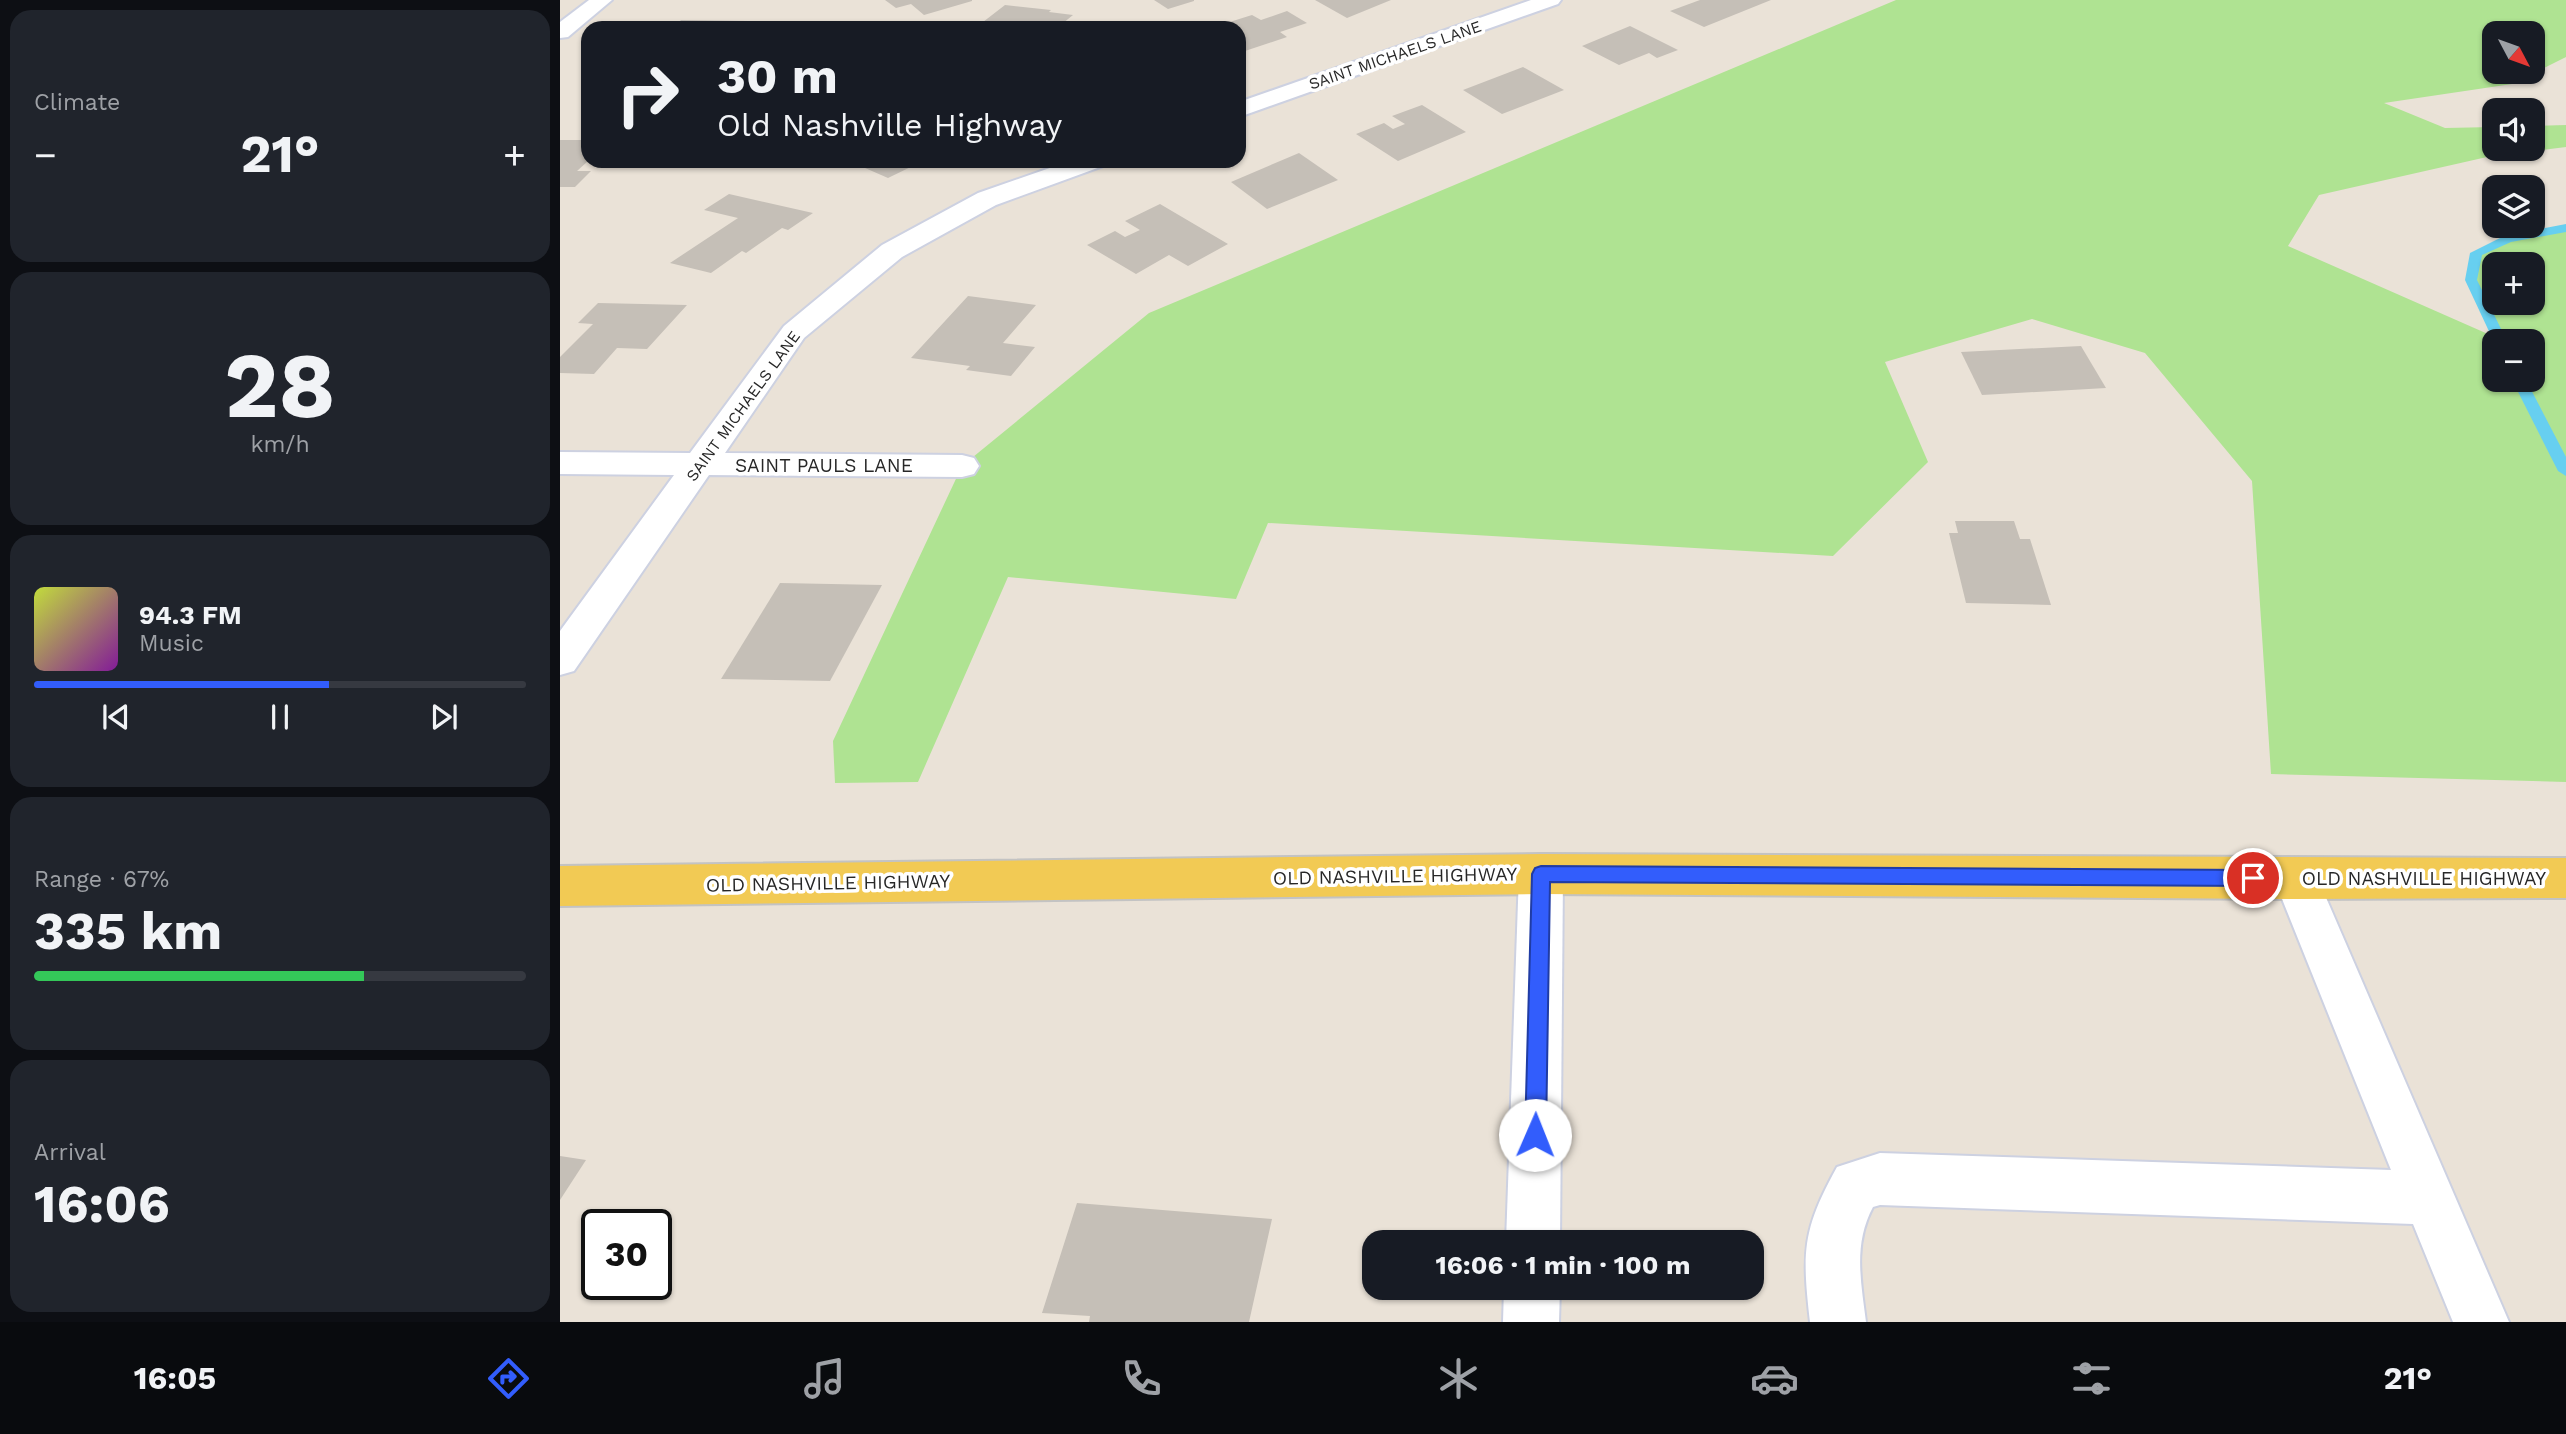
<!DOCTYPE html>
<html lang="en">
<head>
<meta charset="utf-8">
<style>
	:root { --surface:#171b24; --page:#20242c; --text:#f1f3f6; --muted:#9ea1a6; --line:#363941; --accent:#325dfc }
	body { margin:0; font-family:"Work Sans",sans-serif; background:var(--page); color:var(--text); height:100vh; display:flex; flex-direction:column; font-size:26px; white-space:nowrap }
	* { box-sizing:border-box; margin:0 }
	p { font-size:23px; color:var(--muted) }
	.icon { flex:none; width:38px; height:38px; fill:none; stroke:currentColor; stroke-width:2; stroke-linecap:round; stroke-linejoin:round }
	.map { position:relative; flex:1; overflow:hidden }
	.side { display:flex; flex-direction:column; gap:10px; padding:10px; background:#0d0f14; width:560px }
	.side>* { flex:none }
	.guide { position:absolute; left:21px; top:21px; width:665px; height:147px; border-radius:21px; box-shadow:0 2px 5px #0004; background:#171b24; color:var(--text); overflow:hidden }
	.needle { width:46px; rotate:131deg }
	.controls { position:absolute; left:1922px; top:21px; display:grid; gap:14px }
	.controls a { display:grid; place-items:center; width:63px; height:63px; border-radius:14px; background:var(--surface); box-shadow:0 2px 5px #0004; font-size:35px }
	.speed { position:absolute; left:21px; top:1209px; display:flex; gap:14px; font-size:35px; font-weight:700; text-align:center }
	.speed>* { display:grid; place-content:center; width:91px; height:91px; border-radius:50%; background:var(--surface); box-shadow:0 2px 5px #0004; line-height:1 }
	.speed .limit { border:4px solid #111; border-radius:10px; background:#fff; color:#111 }
	.pin { position:absolute; display:grid; place-items:center; width:60px; height:60px; color:#fff; margin:-30px; border:4px solid #fff; border-radius:50%; box-shadow:0 2px 7px #0007 }
	.me { position:absolute; width:77px; margin:-38px; rotate:1deg; stroke-linejoin:round; filter:drop-shadow(0 0 5px #0008) }
	.turn { display:flex; align-items:center; gap:24px; height:147px; padding:0 21px; font-size:32px }
	.turn .icon { width:91px; height:91px; stroke-width:2.5 }
	.turn b { display:block; font-size:49px; line-height:60px }
	.big { font-size:52px; font-weight:700; line-height:1.1 }
	.side .card { flex:1; display:flex; flex-direction:column; justify-content:center; gap:10px; min-width:0; padding:0 24px; border-radius:21px; background:var(--page) }
	.side .dial { align-items:center; gap:0 }
	.dial b { font-size:91px; line-height:1 }
	.song { display:flex; align-items:center; gap:21px }
	.cover { width:84px; height:84px; border-radius:10px; background:linear-gradient(135deg,hsl(70 70% 55%),hsl(290 70% 35%)) }
	.played { height:7px; border-radius:4px; background:linear-gradient(90deg,var(--accent) 60%,var(--line) 60%) }
	.keys { display:flex; justify-content:space-around; direction:ltr }
	.heat { display:flex; justify-content:space-between; align-items:center; font-size:38px; direction:ltr }
	.charge { height:10px; border-radius:5px; background:linear-gradient(90deg,#34c759 67%,var(--line) 0) }
	.trip { position:absolute; left:802px; top:1230px; width:402px; height:70px; border-radius:21px; background:var(--surface); box-shadow:0 2px 5px #0004; font-weight:700; line-height:70px; text-align:center }
	.dock { display:flex; height:112px; justify-content:space-around; align-items:center; background:#090b0e; color:var(--muted) }
	.dock .icon { width:49px; height:49px }
	.dock .current { color:var(--accent) }
	.dock b { font-size:32px; color:var(--text) }
	main { display:flex; flex:1; min-height:0 }
	.map>svg:first-child { display:block }
	.green { fill:#afe392; fill-rule:evenodd }
	.lines { fill:none; stroke-linecap:round; stroke-linejoin:round }
	.stream { fill:#67cff0; fill-rule:evenodd }
	.building { fill:#c5bfb7 }
	.minor-casing { stroke:#cdd1e1; stroke-width:4 }
	.major-casing { stroke:#c3c3c3; stroke-width:4 }
	.minor { fill:#fff; fill-rule:evenodd }
	.major { fill:#f2ca54; fill-rule:evenodd }
	.route { fill:#325dfc; stroke:#203ca4; stroke-width:2 }
	.labels { text-anchor:middle; dominant-baseline:central; stroke-width:7; stroke-linejoin:round; paint-order:stroke }
	.far-street-label { font-size:16px; fill:#272727; stroke:#fff }
	.street-label { font-size:19px; fill:#272727; stroke:#fff }
</style>
</head>
<body>
<main>
<section class="side">
<div class="card"><p>Climate</p>
<div class="heat"><a>−</a><b class="big">21°</b><a>+</a></div>
</div>
<div class="card dial"><b>28</b><p>km/h</p></div>
<div class="card">
<div class="song"><i class="cover"></i><div><b>94.3 FM</b><p>Music</p></div></div>
<div class="played"></div>
<div class="keys"><svg class="icon" aria-label="previous" viewBox="0 0 24 24"><path d="M18 5L8 12l10 7zM5 5v14"/></svg><svg class="icon" aria-label="pause" viewBox="0 0 24 24"><path d="M8 5v14M16 5v14"/></svg><svg class="icon" aria-label="next" viewBox="0 0 24 24"><path d="M6 5l10 7-10 7zM19 5v14"/></svg></div>
</div>
<div class="card"><p>Range · 67%</p><b class="big">335 km</b><div class="charge"></div></div>
<div class="card"><p>Arrival</p><b class="big">16:06</b></div>
</section>
<div class="map">
<svg width="2006" height="1322" viewBox="0 0 2006 1322">
	<rect width="100%" height="100%" fill="#eae2d7"/>
	<path class="green" d="M 1336,0 L 2006,0 L 2006,57 L 1952,84 L 1824,103 L 1885,128 L 1934,127 L 1934,149 L 1972,149 L 1972,126 L 2006,125 L 2006,147 L 1927,157 L 1759,195 L 1728,246 L 1937,338 L 1911,280 L 1916,253 L 1948,239 L 2006,228 L 2006,782 L 1711,774 L 1692,481 L 1585,353 L 1472,319 L 1325,362 L 1368,462 L 1273,556 L 708,523 L 676,599 L 448,577 L 358,782 L 275,783 L 273,741 L 402,466 L 589,313 ZM 1934,33 L 1972,33 L 1972,72 L 1934,72 ZM 1934,264 L 1972,264 L 1972,303 L 1934,303 ZM 1934,341 L 1972,341 L 1972,380 L 1934,380 Z"/>
	<g class="lines">
		<g class="stream">
			<polygon points="2006,224 2006,232 1951,242 1922,255 1917,280 1947,341 1934,342 1905,280 1910,253 1944,236"/>
			<polygon points="1952,380 1966,380 2006,457 2006,476 1998,471"/>
		</g>
	</g>
	<g class="building">
		<polygon points="325,0 412,0 412,1 364,15 351,4 336,8"/>
		<polygon points="594,0 634,0 634,1 608,9"/>
		<polygon points="755,0 831,0 787,18"/>
		<polygon points="1140,0 1211,0 1144,27 1110,11"/>
		<polygon points="445,5 491,10 489,12 513,15 497,28 444,28 446,27 436,25 439,23 423,22"/>
		<polygon points="727,11 747,23 720,32 727,37 679,53 679,28 665,28 660,25 692,15 701,20"/>
		<polygon points="121,20 188,21 181,28 112,28"/>
		<polygon points="1070,26 1118,50 1097,58 1089,53 1059,65 1022,46"/>
		<polygon points="963,67 1004,90 942,114 903,90"/>
		<polygon points="862,105 906,132 838,161 796,134 824,123 833,129 845,124 832,116"/>
		<polygon points="0,140 28,140 28,161 17,171 31,171 15,187 0,187"/>
		<polygon points="739,153 778,180 707,209 671,182"/>
		<polygon points="289,161 363,161 328,178"/>
		<polygon points="169,194 253,213 228,230 222,228 186,253 182,251 151,273 110,263 178,218 144,210"/>
		<polygon points="600,204 668,244 628,266 609,255 576,274 527,245 555,231 565,237 580,230 565,221"/>
		<polygon points="408,296 476,305 443,343 475,347 451,376 406,370 410,366 351,358"/>
		<polygon points="38,303 127,305 87,349 57,348 34,374 0,373 0,357 33,324 18,323"/>
		<polygon points="1521,346 1546,388 1422,395 1401,352"/>
		<polygon points="1395,521 1454,521 1460,539 1470,539 1491,605 1406,603 1389,533 1398,533"/>
		<polygon points="220,583 322,585 270,681 161,679"/>
		<polygon points="0,1156 26,1160 0,1200"/>
		<polygon points="517,1203 712,1219 689,1322 529,1322 530,1316 482,1313"/>
	</g>
	<g class="lines">
		<g class="minor-casing">
			<g id="minor">
				<polygon points="29,0 52,0 8,37 0,38 0,22"/>
				<polygon points="971,0 1001,0 998,4 679,117 679,102"/>
				<polygon points="510,161 546,161 543,166 436,205 342,257 244,338 165,453 402,455 414,458 419,466 414,474 402,477 149,475 14,671 0,675 0,631 114,475 0,474 0,452 130,453 224,326 322,245 418,193"/>
				<polygon points="981,854 997,860 1003,874 1000,1242 946,1242 959,874 965,860"/>
				<path d="M 1736,859 L 1752,865 L 1758,879 L 1949,1322 L 1893,1322 L 1853,1224 L 1320,1205 L 1313,1207 C 1293,1244 1301,1282 1306,1322 L 1250,1322 C 1242,1252 1242,1230 1277,1167 L 1320,1153 L 1831,1170 L 1714,879 L 1720,865 Z"/>
				<polygon points="944,1288 1000,1288 999,1322 943,1322"/>
			</g>
		</g>
		<g class="major-casing">
			<polygon id="major" points="981,854 2006,858 2006,898 1736,899 981,894 0,906 0,866"/>
		</g>
		<use href="#minor" class="minor"/>
		<use href="#major" class="major"/>
	</g>
	<polygon class="route" points="981,866 1693,870 1699,872 1702,878 1699,884 1693,886 990,882 986,1135 983,1142 975,1145 968,1142 965,1135 972,874 975,868"/>
	<g class="labels">
		<g class="far-street-label">
			<text transform="translate(835 55) rotate(-19)">SAINT MICHAELS LANE</text>
			<text transform="translate(183 406) rotate(-54)">SAINT MICHAELS LANE</text>
		</g>
		<g class="street-label">
			<text x="264" y="465">SAINT PAULS LANE</text>
			<text transform="translate(835 876) rotate(-1)">OLD NASHVILLE HIGHWAY</text>
			<text x="1864" y="878">OLD NASHVILLE HIGHWAY</text>
			<text transform="translate(268 883) rotate(-1)">OLD NASHVILLE HIGHWAY</text>
		</g>
	</g>
</svg>
<div class="controls">
<a><svg class="needle" viewBox="-14 -14 28 28"><path d="M0-13l5 13h-10z" fill="#e53935"/><path d="M0 13l5-13h-10z" fill="#9ea1a6"/></svg></a>
<a><svg class="icon" aria-label="sound" viewBox="0 0 24 24"><path d="M4 9h4l5-4v14l-5-4H4zM17 9q2 3 0 6"/></svg></a>
<a><svg class="icon" aria-label="layers" viewBox="0 0 24 24"><path d="M12 4l9 5-9 5-9-5zM3 14l9 5 9-5"/></svg></a>
<a>+</a>
<a>−</a>
</div>
<div class="speed"><div class="limit">30</div></div>
<div class="pin" style="left:1693px;top:878px;background:#d93025"><svg class="icon" aria-label="arrive" viewBox="0 0 24 24"><path d="M6 21V4h12l-3 4 3 4H6"/></svg></div>
<svg class="me" style="left:975px;top:1135px" viewBox="-20 -20 40 40"><circle r="19" fill="#fff"/><path d="M0-13L10 11 0 6-10 11z" fill="#325dfc"/></svg>
<div class="trip">16:06 · 1 min · 100 m</div>
<div class="guide">
<div class="turn"><svg class="icon" aria-label="right" viewBox="0 0 24 24"><path d="M7 20v-9h11M14 6l5 5-5 5"/></svg><div><b>30 m</b>Old Nashville Highway</div></div>
</div>
</div>
</main>
<nav class="dock">
<b>16:05</b>
<svg class="icon current" aria-label="directions" viewBox="0 0 24 24"><path d="M12 3l9 9-9 9-9-9zM9 14v-3h6M13 9l2 2-2 2"/></svg>
<svg class="icon" aria-label="music" viewBox="0 0 24 24"><path d="M9 18V5l10-2v13"/><circle cx="6" cy="18" r="3"/><circle cx="16" cy="16" r="3"/></svg>
<svg class="icon" aria-label="phone" viewBox="0 0 24 24"><path d="M5 4h4l2 5-3 2q2 4 5 5l2-3 5 2v4C11 20 4 13 5 4z"/></svg>
<svg class="icon" aria-label="climate" viewBox="0 0 24 24"><path d="M12 3v18M4 7l16 10M4 17L20 7"/></svg>
<svg class="icon" aria-label="car" viewBox="0 0 24 24"><path d="M5 17H2v-5l4-1 3-4h7l3 4 3 1v5h-3M9 17h6M6 11h13"/><circle cx="7" cy="17" r="2"/><circle cx="17" cy="17" r="2"/></svg>
<svg class="icon" aria-label="filters" viewBox="0 0 24 24"><path d="M4 7h16M4 17h16"/><circle cx="9" cy="7" r="2"/><circle cx="15" cy="17" r="2"/></svg>
<b>21°</b>
</nav>
</body>
</html>
